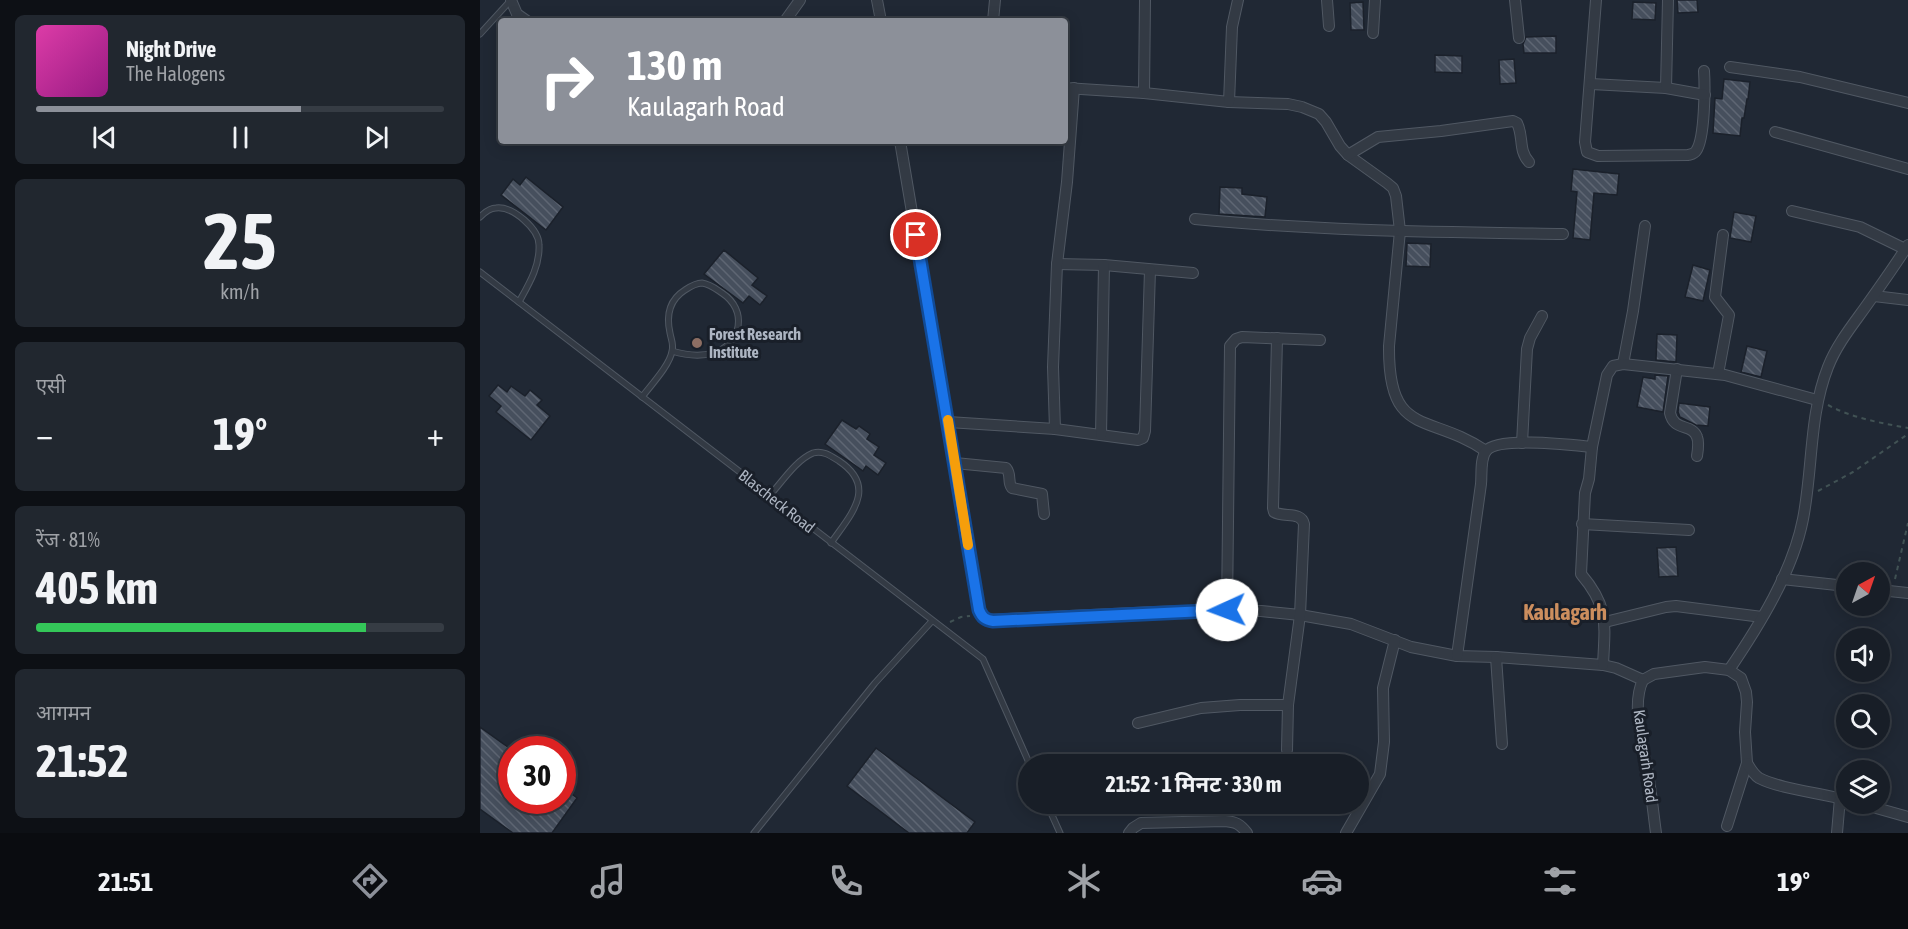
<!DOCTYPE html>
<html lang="hi">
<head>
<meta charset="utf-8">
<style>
	:root { --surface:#181e27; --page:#21272f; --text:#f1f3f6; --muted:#9fa2a7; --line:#363c44; --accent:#8c9099 }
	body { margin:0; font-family:"Asap Condensed","Noto Sans Devanagari",sans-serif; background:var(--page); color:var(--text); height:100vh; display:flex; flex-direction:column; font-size:22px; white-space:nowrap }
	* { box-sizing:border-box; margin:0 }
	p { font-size:20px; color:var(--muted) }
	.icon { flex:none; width:33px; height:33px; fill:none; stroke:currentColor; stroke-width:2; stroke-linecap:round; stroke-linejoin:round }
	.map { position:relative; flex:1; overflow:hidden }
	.drawer { display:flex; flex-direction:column; gap:15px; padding:15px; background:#0d1015; width:480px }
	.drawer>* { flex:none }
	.guide { position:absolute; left:18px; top:18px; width:570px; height:126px; border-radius:6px; box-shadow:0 3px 15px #0003,0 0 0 2px var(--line); background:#8c9099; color:#fff; overflow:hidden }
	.needle { width:39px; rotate:40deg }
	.fabs { position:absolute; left:1356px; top:562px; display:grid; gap:12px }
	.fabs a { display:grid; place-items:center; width:54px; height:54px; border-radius:50%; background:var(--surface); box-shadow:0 3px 15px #0003,0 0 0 2px var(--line); font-size:30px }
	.speed { position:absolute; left:18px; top:736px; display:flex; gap:12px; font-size:30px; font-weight:700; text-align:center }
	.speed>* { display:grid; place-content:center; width:78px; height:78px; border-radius:50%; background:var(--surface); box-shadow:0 3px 15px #0003,0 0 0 2px var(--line); line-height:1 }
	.speed .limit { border:9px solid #d22; background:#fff; color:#111 }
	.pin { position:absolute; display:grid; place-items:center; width:51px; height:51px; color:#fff; margin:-26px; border:3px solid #fff; border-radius:50%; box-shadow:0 2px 6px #0007 }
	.me { position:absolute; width:66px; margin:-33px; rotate:268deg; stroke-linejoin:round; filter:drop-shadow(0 0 4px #0008) }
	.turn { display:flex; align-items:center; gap:21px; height:126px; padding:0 30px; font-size:27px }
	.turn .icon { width:78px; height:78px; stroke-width:2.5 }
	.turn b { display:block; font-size:42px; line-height:51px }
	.big { font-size:45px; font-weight:700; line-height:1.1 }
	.drawer .widget { flex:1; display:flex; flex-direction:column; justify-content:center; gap:9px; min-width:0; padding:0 21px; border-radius:9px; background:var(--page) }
	.drawer .dial { align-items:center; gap:0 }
	.dial b { font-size:78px; line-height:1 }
	.song { display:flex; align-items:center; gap:18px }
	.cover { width:72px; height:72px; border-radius:9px; background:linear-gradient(135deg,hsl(320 70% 55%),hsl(310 70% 35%)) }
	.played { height:6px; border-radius:3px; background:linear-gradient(90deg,var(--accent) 65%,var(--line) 65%) }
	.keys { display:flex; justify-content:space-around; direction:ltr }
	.heat { display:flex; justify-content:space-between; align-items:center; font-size:33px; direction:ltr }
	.charge { height:9px; border-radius:4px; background:linear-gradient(90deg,#34c759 81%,var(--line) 0) }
	.trip { position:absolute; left:538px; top:754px; width:351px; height:60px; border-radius:30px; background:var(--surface); box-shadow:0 3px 15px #0003,0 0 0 2px var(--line); font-weight:700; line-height:60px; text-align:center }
	.tab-bar { display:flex; height:96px; justify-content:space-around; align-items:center; background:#0a0c10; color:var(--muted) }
	.tab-bar .icon { width:42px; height:42px }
	.tab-bar .on { color:var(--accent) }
	.tab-bar b { font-size:27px; color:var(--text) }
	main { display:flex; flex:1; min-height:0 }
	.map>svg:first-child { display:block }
	.building { fill:url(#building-back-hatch); stroke:#1b212b; stroke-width:1.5 }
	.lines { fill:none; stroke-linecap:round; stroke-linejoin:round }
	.lane-casing { stroke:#505863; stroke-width:7 }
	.street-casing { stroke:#505863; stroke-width:12 }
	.path { stroke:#415254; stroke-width:2; stroke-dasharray:4.5 4.5; stroke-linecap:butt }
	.lane { stroke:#333a44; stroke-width:5 }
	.street { stroke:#333a44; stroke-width:10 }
	.route-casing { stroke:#114b97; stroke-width:15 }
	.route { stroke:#1a73e8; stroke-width:10 }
	.slow { stroke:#f59e0b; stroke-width:10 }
	.education-dot { fill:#8d6e63; stroke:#191f29; stroke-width:2 }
	.labels { text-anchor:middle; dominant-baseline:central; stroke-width:6; stroke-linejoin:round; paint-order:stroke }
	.poi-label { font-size:16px; font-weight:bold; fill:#adb5c2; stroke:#191f29; text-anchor:start }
	.street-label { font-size:16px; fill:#adb5c2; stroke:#191f29 }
	.district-label { font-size:22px; font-weight:bold; fill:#cc8e5e; stroke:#191f29 }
</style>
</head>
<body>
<main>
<section class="drawer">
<div class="widget">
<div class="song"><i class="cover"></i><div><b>Night Drive</b><p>The Halogens</p></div></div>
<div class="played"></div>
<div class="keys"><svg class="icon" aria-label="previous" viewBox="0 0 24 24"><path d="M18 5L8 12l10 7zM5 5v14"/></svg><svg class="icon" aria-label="pause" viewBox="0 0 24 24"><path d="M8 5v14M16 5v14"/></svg><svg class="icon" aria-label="next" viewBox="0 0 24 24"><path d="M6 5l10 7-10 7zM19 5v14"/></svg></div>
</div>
<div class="widget dial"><b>25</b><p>km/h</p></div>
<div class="widget"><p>एसी</p>
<div class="heat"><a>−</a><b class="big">19°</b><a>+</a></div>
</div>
<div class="widget"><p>रेंज · 81%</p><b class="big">405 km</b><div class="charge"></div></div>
<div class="widget"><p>आगमन</p><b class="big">21:52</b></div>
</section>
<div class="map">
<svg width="1428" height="833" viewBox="0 0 1428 833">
	<defs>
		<pattern id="building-back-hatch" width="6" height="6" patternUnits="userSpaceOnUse" patternTransform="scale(1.5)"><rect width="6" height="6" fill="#464f5d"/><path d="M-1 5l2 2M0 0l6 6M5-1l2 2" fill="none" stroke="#5e6673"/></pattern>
	</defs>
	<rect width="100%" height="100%" fill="#202834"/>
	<g class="building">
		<polygon points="1197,0 1217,0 1218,12 1198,13"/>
		<polygon points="883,2 884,30 871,30 870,3"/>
		<polygon points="1153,2 1176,3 1175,20 1152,19"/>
		<polygon points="1076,36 1076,53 1044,53 1043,44 1046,37"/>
		<polygon points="955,55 982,56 982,73 955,72"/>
		<polygon points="1034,59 1036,83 1020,84 1019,60"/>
		<polygon points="1244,79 1270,82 1268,99 1267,99 1264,118 1262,118 1260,136 1233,133 1235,98 1242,99"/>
		<polygon points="1093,169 1139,174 1137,195 1114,193 1110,240 1093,238 1097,192 1091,191"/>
		<polygon points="46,177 83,207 66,230 21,195 33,179 40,185"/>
		<polygon points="740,187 762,188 762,194 787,197 785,217 739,214"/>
		<polygon points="1254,212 1276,216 1271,242 1250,238"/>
		<polygon points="927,243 951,244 950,267 926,266"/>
		<polygon points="244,250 278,278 272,285 287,296 280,305 269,296 263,303 224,274"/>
		<polygon points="1213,265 1230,270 1223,301 1205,297"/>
		<polygon points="1177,334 1197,335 1196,362 1176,360"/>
		<polygon points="1267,346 1287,351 1281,377 1261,372"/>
		<polygon points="1175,375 1188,376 1183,412 1157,407 1163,377 1175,379"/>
		<polygon points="18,385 27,392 31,386 45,396 50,390 62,400 57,405 70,416 51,440 16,412 21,406 9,396"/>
		<polygon points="1199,403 1230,407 1228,426 1216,425 1200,417 1198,412"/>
		<polygon points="362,420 376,429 379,426 390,434 387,439 399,447 394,455 406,463 398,475 386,466 383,471 345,444"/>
		<polygon points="1196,547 1198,576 1179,577 1177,548"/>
		<polygon points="0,727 32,750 32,801 82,801 82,787 97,798 72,833 33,833 0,809"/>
		<polygon points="396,748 495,822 487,833 429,833 367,786"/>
	</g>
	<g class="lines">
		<g class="lane-casing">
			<g id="lane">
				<polyline points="0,34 31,0"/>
				<path d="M 0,217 C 4,213 11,208 16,208 C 33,206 59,229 59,245 C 60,266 49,284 39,302"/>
				<polyline points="0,272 503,659 550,765"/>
				<path d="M 162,397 C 171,385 190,365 192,351 C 194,345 191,339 190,333 C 186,315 189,300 205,290 C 211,286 216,283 222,283 C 230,284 236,289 242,293 C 268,310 262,344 233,353 C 220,357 205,355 192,351"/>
				<path d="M 290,495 C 302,482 316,460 333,453 C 343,450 351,456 359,461 C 398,487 371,514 351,543"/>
				<polyline points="567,804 580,833"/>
				<polyline points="274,833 395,683 452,621"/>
			</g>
		</g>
		<g class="street-casing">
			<g id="street">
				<polyline points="31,0 37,14 47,21"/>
				<polyline points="397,0 401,21"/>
				<polyline points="847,0 849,26"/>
				<polyline points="1035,0 1039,38"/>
				<path d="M 1116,0 L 1105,142 L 1107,152 L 1118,156 L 1208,155 C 1212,154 1214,154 1216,151 C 1225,139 1225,86 1224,71"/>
				<polyline points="305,21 320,0"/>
				<polyline points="513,21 515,0"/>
				<polyline points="893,33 895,0"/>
				<polyline points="1250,67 1320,77 1428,103"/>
				<polyline points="1111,84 1186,88 1225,95"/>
				<path d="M 585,88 L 664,93 L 749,102 L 808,104 L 822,107 L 839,114 L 846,122 L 860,146 L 868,155 L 907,183 L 913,188 L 916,196 L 920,231 L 909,346 C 908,439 949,412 1006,451"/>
				<polyline points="1186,88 1188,0"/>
				<polyline points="664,93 665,0"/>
				<polyline points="749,102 752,27 758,0"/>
				<polyline points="1295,132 1428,169"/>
				<polyline points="420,141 499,610 502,616 507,620 675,612 747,610 781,611 820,615 871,624 931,647 977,656 1016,657 1123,665 1136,668 1163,680"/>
				<path d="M 868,155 L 898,137 L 961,131 L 1033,121 L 1037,123 C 1044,137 1038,150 1049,162"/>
				<polyline points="1312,211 1380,227 1425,249"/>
				<path d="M 715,219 C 837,231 960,232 1083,234"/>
				<polyline points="577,264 624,265 713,273"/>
				<polyline points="1394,296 1428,300"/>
				<path d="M 797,338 L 793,508 L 794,512 C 804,518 821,511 824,524 L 820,615 L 808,705 L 807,750"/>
				<polyline points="1143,364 1153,311 1165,226"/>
				<path d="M 1197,369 L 1190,413 C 1194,432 1212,423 1217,437 C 1219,442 1218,450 1217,456"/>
				<polyline points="1238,374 1249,315 1235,297 1243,235"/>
				<polyline points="468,422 575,429 658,440 663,438 665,431 670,270"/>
				<polyline points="575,429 573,367 577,264 587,182 594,88"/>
				<polyline points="621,435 624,265"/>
				<polyline points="1042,443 1047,349 1050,338 1062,316"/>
				<path d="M 475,463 L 526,468 C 532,475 527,482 532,488 L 562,494 L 564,514"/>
				<polyline points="1102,524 1209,530"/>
				<polyline points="1302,579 1366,586"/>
				<polyline points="1400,590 1428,593"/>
				<polyline points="747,610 750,346 756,339 762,337 840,340"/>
				<polyline points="1125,622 1186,607 1196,606 1282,617"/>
				<path d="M 977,656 L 1001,484 C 1002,474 1000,459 1006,451 C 1018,436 1092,445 1112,447"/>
				<polyline points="1016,657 1022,744"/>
				<path d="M 1123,665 C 1125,623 1129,607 1101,574 L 1105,493 L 1109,479 L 1112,447 L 1127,375 L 1133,366 L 1143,364 L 1245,375 L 1337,400"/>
				<path d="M 1249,670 C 1279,626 1313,571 1323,519 C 1333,468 1329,415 1348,367 C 1356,346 1371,327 1384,309 C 1399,288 1414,267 1428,245"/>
				<polyline points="1163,680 1174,674 1225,667 1249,670 1261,678 1266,692 1267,702 1265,732 1267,763 1247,826"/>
				<path d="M 1163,680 C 1151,705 1163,742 1167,768 C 1171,789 1173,811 1176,833"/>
				<polyline points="658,723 721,708 760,705 808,705"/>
				<path d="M 1267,763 C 1270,768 1273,774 1279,778 C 1300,789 1341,793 1366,800"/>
				<polyline points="1382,804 1428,817"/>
				<path d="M 649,833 L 653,828 L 661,823 L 745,821 C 756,822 760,824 767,833"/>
				<polyline points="866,833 900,774 904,742 903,688 915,640"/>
				<polyline points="1357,833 1360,798"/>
			</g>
		</g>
		<g class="path">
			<path d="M 1348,405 C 1372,418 1401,423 1428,428"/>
			<polyline points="1338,491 1373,472 1428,434"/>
			<polyline points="1415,579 1428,523"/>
			<polyline points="470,622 481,617 490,616"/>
		</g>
		<use href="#lane" class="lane"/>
		<use href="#street" class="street"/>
	</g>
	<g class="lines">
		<g class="route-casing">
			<path id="route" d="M 436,235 L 499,610 C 502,617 505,620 513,621 L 747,610"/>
		</g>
		<use href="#route" class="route"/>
		<polyline class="slow" points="468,420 488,545"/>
	</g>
	<circle class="education-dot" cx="217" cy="343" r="6"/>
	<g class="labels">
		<g class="poi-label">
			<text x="229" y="334">Forest Research<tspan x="229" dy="18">Institute</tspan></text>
		</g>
		<g class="street-label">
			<text transform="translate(297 501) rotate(38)">Blascheck Road</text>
			<text transform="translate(1166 756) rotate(82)">Kaulagarh Road</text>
		</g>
		<g class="district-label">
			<text x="1085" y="612">Kaulagarh</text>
		</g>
	</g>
</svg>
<div class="fabs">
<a><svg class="needle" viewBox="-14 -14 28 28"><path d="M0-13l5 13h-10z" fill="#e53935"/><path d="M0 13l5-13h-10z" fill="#9fa2a7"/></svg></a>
<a><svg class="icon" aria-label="sound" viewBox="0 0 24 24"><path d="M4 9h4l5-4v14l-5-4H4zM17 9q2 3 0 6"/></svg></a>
<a><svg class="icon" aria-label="search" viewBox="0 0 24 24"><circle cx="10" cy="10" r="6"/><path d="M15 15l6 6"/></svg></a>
<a><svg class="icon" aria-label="layers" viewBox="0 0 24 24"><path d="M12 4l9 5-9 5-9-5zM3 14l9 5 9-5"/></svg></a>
</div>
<div class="speed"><div class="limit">30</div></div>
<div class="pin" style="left:436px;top:235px;background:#d93025"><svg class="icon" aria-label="arrive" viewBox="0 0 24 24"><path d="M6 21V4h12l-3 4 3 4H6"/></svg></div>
<svg class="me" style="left:747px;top:610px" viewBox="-20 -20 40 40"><circle r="19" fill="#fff"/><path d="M0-13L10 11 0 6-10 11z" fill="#1a73e8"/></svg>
<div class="trip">21:52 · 1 मिनट · 330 m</div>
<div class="guide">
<div class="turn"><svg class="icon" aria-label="right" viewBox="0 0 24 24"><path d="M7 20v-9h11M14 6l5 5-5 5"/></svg><div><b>130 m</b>Kaulagarh Road</div></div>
</div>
</div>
</main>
<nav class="tab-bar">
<b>21:51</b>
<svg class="icon on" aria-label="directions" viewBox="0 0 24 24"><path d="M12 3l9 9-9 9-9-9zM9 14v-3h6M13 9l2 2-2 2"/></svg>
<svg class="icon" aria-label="music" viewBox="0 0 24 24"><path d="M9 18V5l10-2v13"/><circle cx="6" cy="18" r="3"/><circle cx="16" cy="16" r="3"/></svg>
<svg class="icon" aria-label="phone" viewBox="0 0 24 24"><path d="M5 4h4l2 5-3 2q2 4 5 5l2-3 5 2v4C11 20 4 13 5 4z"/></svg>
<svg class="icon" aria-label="climate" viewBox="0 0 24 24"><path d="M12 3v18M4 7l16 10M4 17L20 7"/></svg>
<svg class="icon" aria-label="car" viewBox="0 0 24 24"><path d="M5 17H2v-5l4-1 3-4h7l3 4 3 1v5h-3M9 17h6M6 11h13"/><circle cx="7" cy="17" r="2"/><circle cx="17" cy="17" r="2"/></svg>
<svg class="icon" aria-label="filters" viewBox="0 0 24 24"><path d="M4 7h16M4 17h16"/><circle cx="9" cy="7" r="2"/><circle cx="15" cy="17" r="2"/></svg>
<b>19°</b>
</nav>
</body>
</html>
